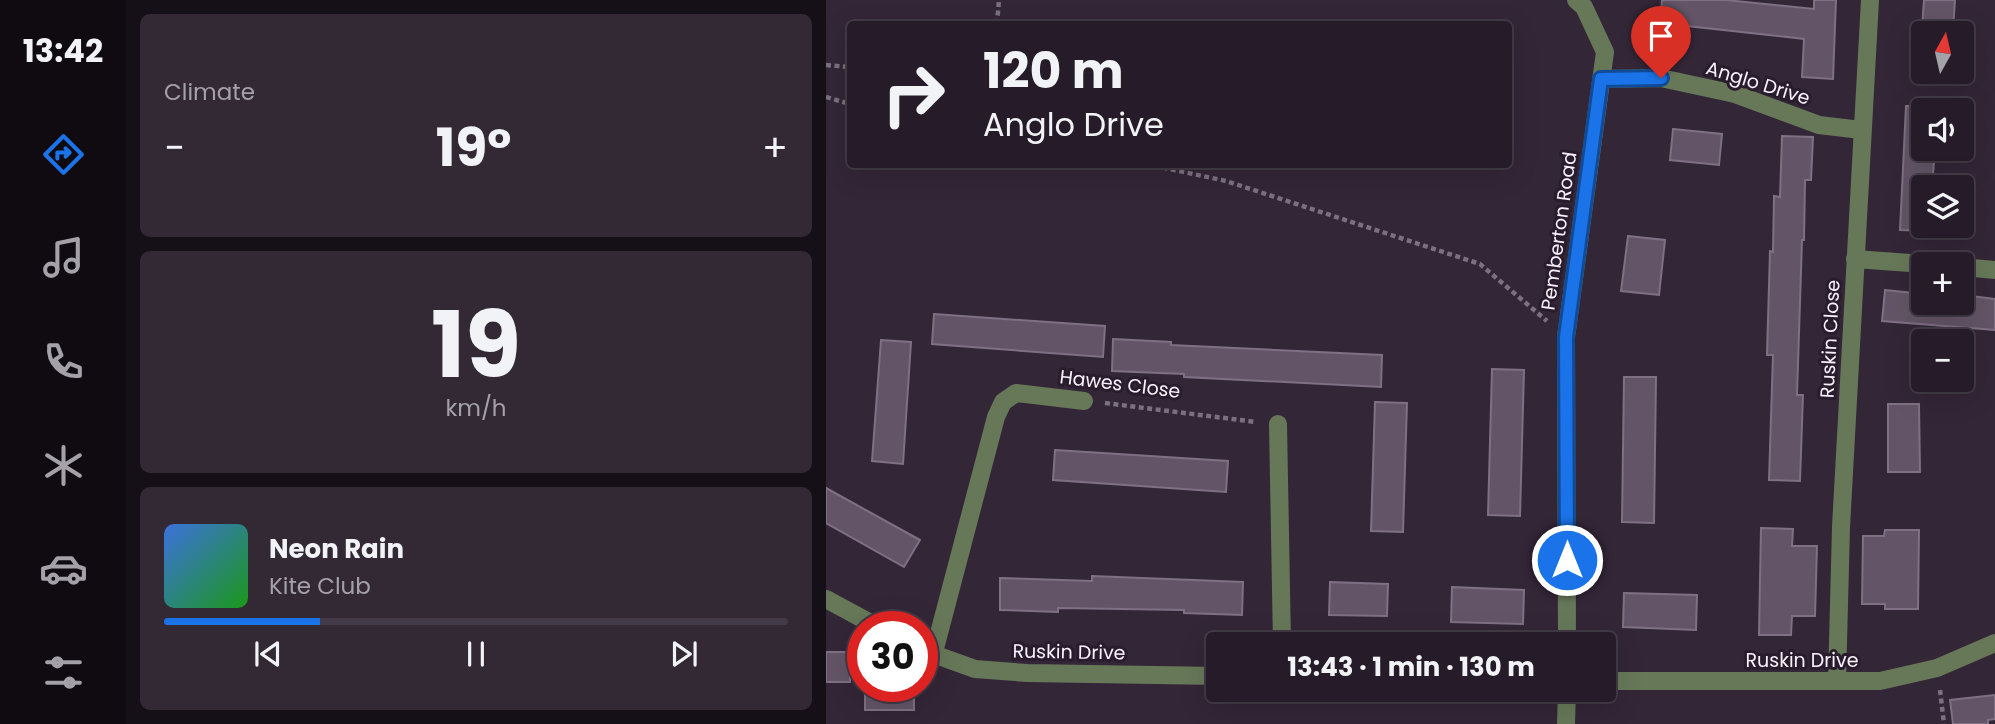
<!DOCTYPE html>
<html lang="en">
<head>
<meta charset="utf-8">
<style>
	:root { --surface:#261c29; --page:#322935; --text:#f1f3f6; --muted:#a4a1a8; --line:#423a46; --accent:#1a73e8 }
	body { margin:0; font-family:Poppins,sans-serif; background:var(--page); color:var(--text); height:100vh; display:flex; flex-direction:column; font-size:26px; white-space:nowrap }
	* { box-sizing:border-box; margin:0 }
	p { font-size:23px; color:var(--muted) }
	.icon { flex:none; width:38px; height:38px; fill:none; stroke:currentColor; stroke-width:2; stroke-linecap:round; stroke-linejoin:round }
	.map { position:relative; flex:1; overflow:hidden }
	.side { display:flex; flex-direction:column; gap:14px; padding:14px; background:#150f17; width:700px }
	.side>* { flex:none }
	.guide { position:absolute; left:21px; top:21px; width:665px; height:147px; border-radius:7px; box-shadow:0 7px 28px #0002,0 0 0 2px var(--line); background:#261c29; color:var(--text); overflow:hidden }
	.needle { width:46px; rotate:8deg }
	.buttons { position:absolute; left:1085px; top:21px; display:grid; gap:14px }
	.buttons a { display:grid; place-items:center; width:63px; height:63px; border-radius:7px; background:var(--surface); box-shadow:0 7px 28px #0002,0 0 0 2px var(--line); font-size:35px }
	.speed { position:absolute; left:21px; top:611px; display:flex; gap:14px; font-size:35px; font-weight:700; text-align:center }
	.speed>* { display:grid; place-content:center; width:91px; height:91px; border-radius:50%; background:var(--surface); box-shadow:0 7px 28px #0002,0 0 0 2px var(--line); line-height:1 }
	.speed .limit { border:10px solid #d22; background:#fff; color:#111 }
	.pin { position:absolute; display:grid; place-items:center; width:60px; height:60px; color:#fff; margin:-72px -30px; border-radius:50% 50% 50% 0; rotate:-45deg; box-shadow:0 0 7px #0007 }
	.pin .icon { rotate:45deg }
	.me { position:absolute; width:77px; margin:-38px; rotate:0deg; stroke-linejoin:round; filter:drop-shadow(0 0 5px #0008) }
	.turn { display:flex; align-items:center; gap:24px; height:147px; padding:0 21px; font-size:32px }
	.turn .icon { width:91px; height:91px; stroke-width:2.5 }
	.turn b { display:block; font-size:49px; line-height:60px }
	.big { font-size:52px; font-weight:700; line-height:1.1 }
	.side .card { flex:1; display:flex; flex-direction:column; justify-content:center; gap:10px; min-width:0; padding:0 24px; border-radius:10px; background:var(--page) }
	.side .dial { align-items:center; gap:0 }
	.dial b { font-size:91px; line-height:1 }
	.song { display:flex; align-items:center; gap:21px }
	.cover { width:84px; height:84px; border-radius:10px; background:linear-gradient(135deg,hsl(220 70% 55%),hsl(120 70% 35%)) }
	.played { height:7px; border-radius:4px; background:linear-gradient(90deg,var(--accent) 25%,var(--line) 25%) }
	.keys { display:flex; justify-content:space-around; direction:ltr }
	.heat { display:flex; justify-content:space-between; align-items:center; font-size:38px; direction:ltr }
	.trip { position:absolute; left:380px; top:632px; width:410px; height:70px; border-radius:7px; background:var(--surface); box-shadow:0 7px 28px #0002,0 0 0 2px var(--line); font-weight:700; line-height:70px; text-align:center }
	main { display:flex; flex:1; min-height:0 }
	.menu { display:flex; flex-direction:column; width:126px; justify-content:space-around; align-items:center; background:#0f0b10; color:var(--muted) }
	.menu .icon { width:49px; height:49px }
	.menu .current { color:var(--accent) }
	.menu b { font-size:32px; color:var(--text) }
	.map>svg:first-child { display:block }
	.building { fill:#635567; stroke:#7f7084; stroke-width:2 }
	.lines { fill:none; stroke-linecap:round; stroke-linejoin:round }
	.path { stroke:#7b707f; stroke-width:4.5; stroke-dasharray:5 3.5; stroke-linecap:butt }
	.street { stroke:#677859; stroke-width:18 }
	.route-casing { stroke:#114b97; stroke-width:18 }
	.route { stroke:#1a73e8; stroke-width:12 }
	.labels { text-anchor:middle; dominant-baseline:central; stroke-width:6; stroke-linejoin:round; paint-order:stroke }
	.street-label { font-size:19px; fill:#f9f0fc; stroke:#291d2d }
</style>
</head>
<body>
<main>
<nav class="menu">
<b>13:42</b>
<svg class="icon current" aria-label="directions" viewBox="0 0 24 24"><path d="M12 3l9 9-9 9-9-9zM9 14v-3h6M13 9l2 2-2 2"/></svg>
<svg class="icon" aria-label="music" viewBox="0 0 24 24"><path d="M9 18V5l10-2v13"/><circle cx="6" cy="18" r="3"/><circle cx="16" cy="16" r="3"/></svg>
<svg class="icon" aria-label="phone" viewBox="0 0 24 24"><path d="M5 4h4l2 5-3 2q2 4 5 5l2-3 5 2v4C11 20 4 13 5 4z"/></svg>
<svg class="icon" aria-label="climate" viewBox="0 0 24 24"><path d="M12 3v18M4 7l16 10M4 17L20 7"/></svg>
<svg class="icon" aria-label="car" viewBox="0 0 24 24"><path d="M5 17H2v-5l4-1 3-4h7l3 4 3 1v5h-3M9 17h6M6 11h13"/><circle cx="7" cy="17" r="2"/><circle cx="17" cy="17" r="2"/></svg>
<svg class="icon" aria-label="filters" viewBox="0 0 24 24"><path d="M4 7h16M4 17h16"/><circle cx="9" cy="7" r="2"/><circle cx="15" cy="17" r="2"/></svg>
</nav>
<section class="side">
<div class="card"><p>Climate</p>
<div class="heat"><a>−</a><b class="big">19°</b><a>+</a></div>
</div>
<div class="card dial"><b>19</b><p>km/h</p></div>
<div class="card">
<div class="song"><i class="cover"></i><div><b>Neon Rain</b><p>Kite Club</p></div></div>
<div class="played"></div>
<div class="keys"><svg class="icon" aria-label="previous" viewBox="0 0 24 24"><path d="M18 5L8 12l10 7zM5 5v14"/></svg><svg class="icon" aria-label="pause" viewBox="0 0 24 24"><path d="M8 5v14M16 5v14"/></svg><svg class="icon" aria-label="next" viewBox="0 0 24 24"><path d="M6 5l10 7-10 7zM19 5v14"/></svg></div>
</div>
</section>
<div class="map">
<svg width="1169" height="724" viewBox="0 0 1169 724">
	<rect width="100%" height="100%" fill="#332637"/>
	<g class="building">
		<polygon points="836,0 900,0 988,9 988,0 1010,0 1007,79 976,77 978,39 834,23"/>
		<polygon points="1098,0 1129,0 1127,29 1096,27"/>
		<polygon points="1080,106 1110,107 1110,110 1097,110 1097,149 1109,149 1106,187 1097,187 1097,226 1105,226 1105,231 1074,230"/>
		<polygon points="847,129 896,134 893,165 844,160"/>
		<polygon points="956,136 987,137 985,180 979,180 978,240 976,240 971,395 977,395 974,481 943,480 947,355 941,355 944,251 947,252 948,196 954,197"/>
		<polygon points="802,236 839,240 833,295 795,291"/>
		<polygon points="1059,290 1097,294 1097,303 1136,303 1136,295 1169,299 1169,330 1056,321"/>
		<polygon points="108,314 279,326 277,357 106,344"/>
		<polygon points="287,339 345,342 345,345 556,355 555,387 358,377 358,374 286,371"/>
		<polygon points="55,340 85,342 77,464 46,461"/>
		<polygon points="666,369 698,370 694,516 662,515"/>
		<polygon points="798,377 830,377 828,523 796,522"/>
		<polygon points="549,402 581,403 577,532 545,531"/>
		<polygon points="1062,404 1093,404 1094,472 1062,472"/>
		<polygon points="229,450 402,461 400,492 227,480"/>
		<polygon points="0,488 94,540 78,567 0,523"/>
		<polygon points="935,528 967,529 966,546 991,546 989,616 966,616 965,635 933,635"/>
		<polygon points="1059,530 1093,530 1092,609 1059,609 1059,604 1036,604 1037,536 1058,536"/>
		<polygon points="266,576 417,582 416,615 358,613 358,610 232,608 232,612 174,610 174,578 266,581"/>
		<polygon points="504,582 562,584 561,616 503,615"/>
		<polygon points="626,587 698,590 697,624 625,622"/>
		<polygon points="798,593 871,595 870,630 797,627"/>
		<rect x="0" y="652" width="24" height="30"/>
		<rect x="39" y="686" width="49" height="24"/>
		<polygon points="1169,695 1169,719 1162,720 1162,724 1127,724 1124,700"/>
	</g>
	<g class="lines">
		<g class="path">
			<polyline points="171,24 173,0"/>
			<polyline points="0,65 24,67"/>
			<polyline points="0,97 24,104"/>
			<polyline points="320,164 400,181 654,264 721,321"/>
			<polyline points="279,403 430,422"/>
			<polyline points="1114,690 1118,724"/>
		</g>
		<g class="street">
			<polyline points="775,79 835,78 909,94 993,125 1035,130"/>
			<polyline points="1029,259 1098,264"/>
			<polyline points="1136,267 1169,270"/>
			<polyline points="452,424 456,644"/>
			<polyline points="0,599 50,626"/>
			<polyline points="741,644 740,337 779,52 758,7 750,0"/>
			<polyline points="96,650 149,669 201,673 392,676"/>
			<polyline points="107,656 170,417 177,402 190,393 258,401"/>
			<polyline points="777,681 1054,681 1111,668 1169,643"/>
			<polyline points="1011,681 1015,527 1044,0"/>
			<polyline points="740,724 741,690"/>
		</g>
	</g>
	<g class="lines">
		<g class="route-casing">
			<polyline id="route" points="741,560 740,337 775,79 835,78"/>
		</g>
		<use href="#route" class="route"/>
	</g>
	<g class="labels">
		<g class="street-label">
			<text transform="translate(932 83) rotate(17)">Anglo Drive</text>
			<text transform="translate(733 231) rotate(-82)">Pemberton Road</text>
			<text transform="translate(1004 339) rotate(-87)">Ruskin Close</text>
			<text transform="translate(294 384) rotate(7)">Hawes Close</text>
			<text transform="translate(243 652) rotate(1)">Ruskin Drive</text>
			<text x="976" y="660">Ruskin Drive</text>
		</g>
	</g>
</svg>
<div class="buttons">
<a><svg class="needle" viewBox="-14 -14 28 28"><path d="M0-13l5 13h-10z" fill="#e53935"/><path d="M0 13l5-13h-10z" fill="#a4a1a8"/></svg></a>
<a><svg class="icon" aria-label="sound" viewBox="0 0 24 24"><path d="M4 9h4l5-4v14l-5-4H4zM17 9q2 3 0 6"/></svg></a>
<a><svg class="icon" aria-label="layers" viewBox="0 0 24 24"><path d="M12 4l9 5-9 5-9-5zM3 14l9 5 9-5"/></svg></a>
<a>+</a>
<a>−</a>
</div>
<div class="speed"><div class="limit">30</div></div>
<div class="pin" style="left:835px;top:78px;background:#d93025"><svg class="icon" aria-label="arrive" viewBox="0 0 24 24"><path d="M6 21V4h12l-3 4 3 4H6"/></svg></div>
<svg class="me" style="left:741px;top:560px" viewBox="-20 -20 40 40"><circle r="17" fill="#1a73e8" stroke="#fff" stroke-width="3"/><path d="M0-11L8 9 0 5-8 9z" fill="#fff"/></svg>
<div class="trip">13:43 · 1 min · 130 m</div>
<div class="guide">
<div class="turn"><svg class="icon" aria-label="right" viewBox="0 0 24 24"><path d="M7 20v-9h11M14 6l5 5-5 5"/></svg><div><b>120 m</b>Anglo Drive</div></div>
</div>
</div>
</main>
</body>
</html>
